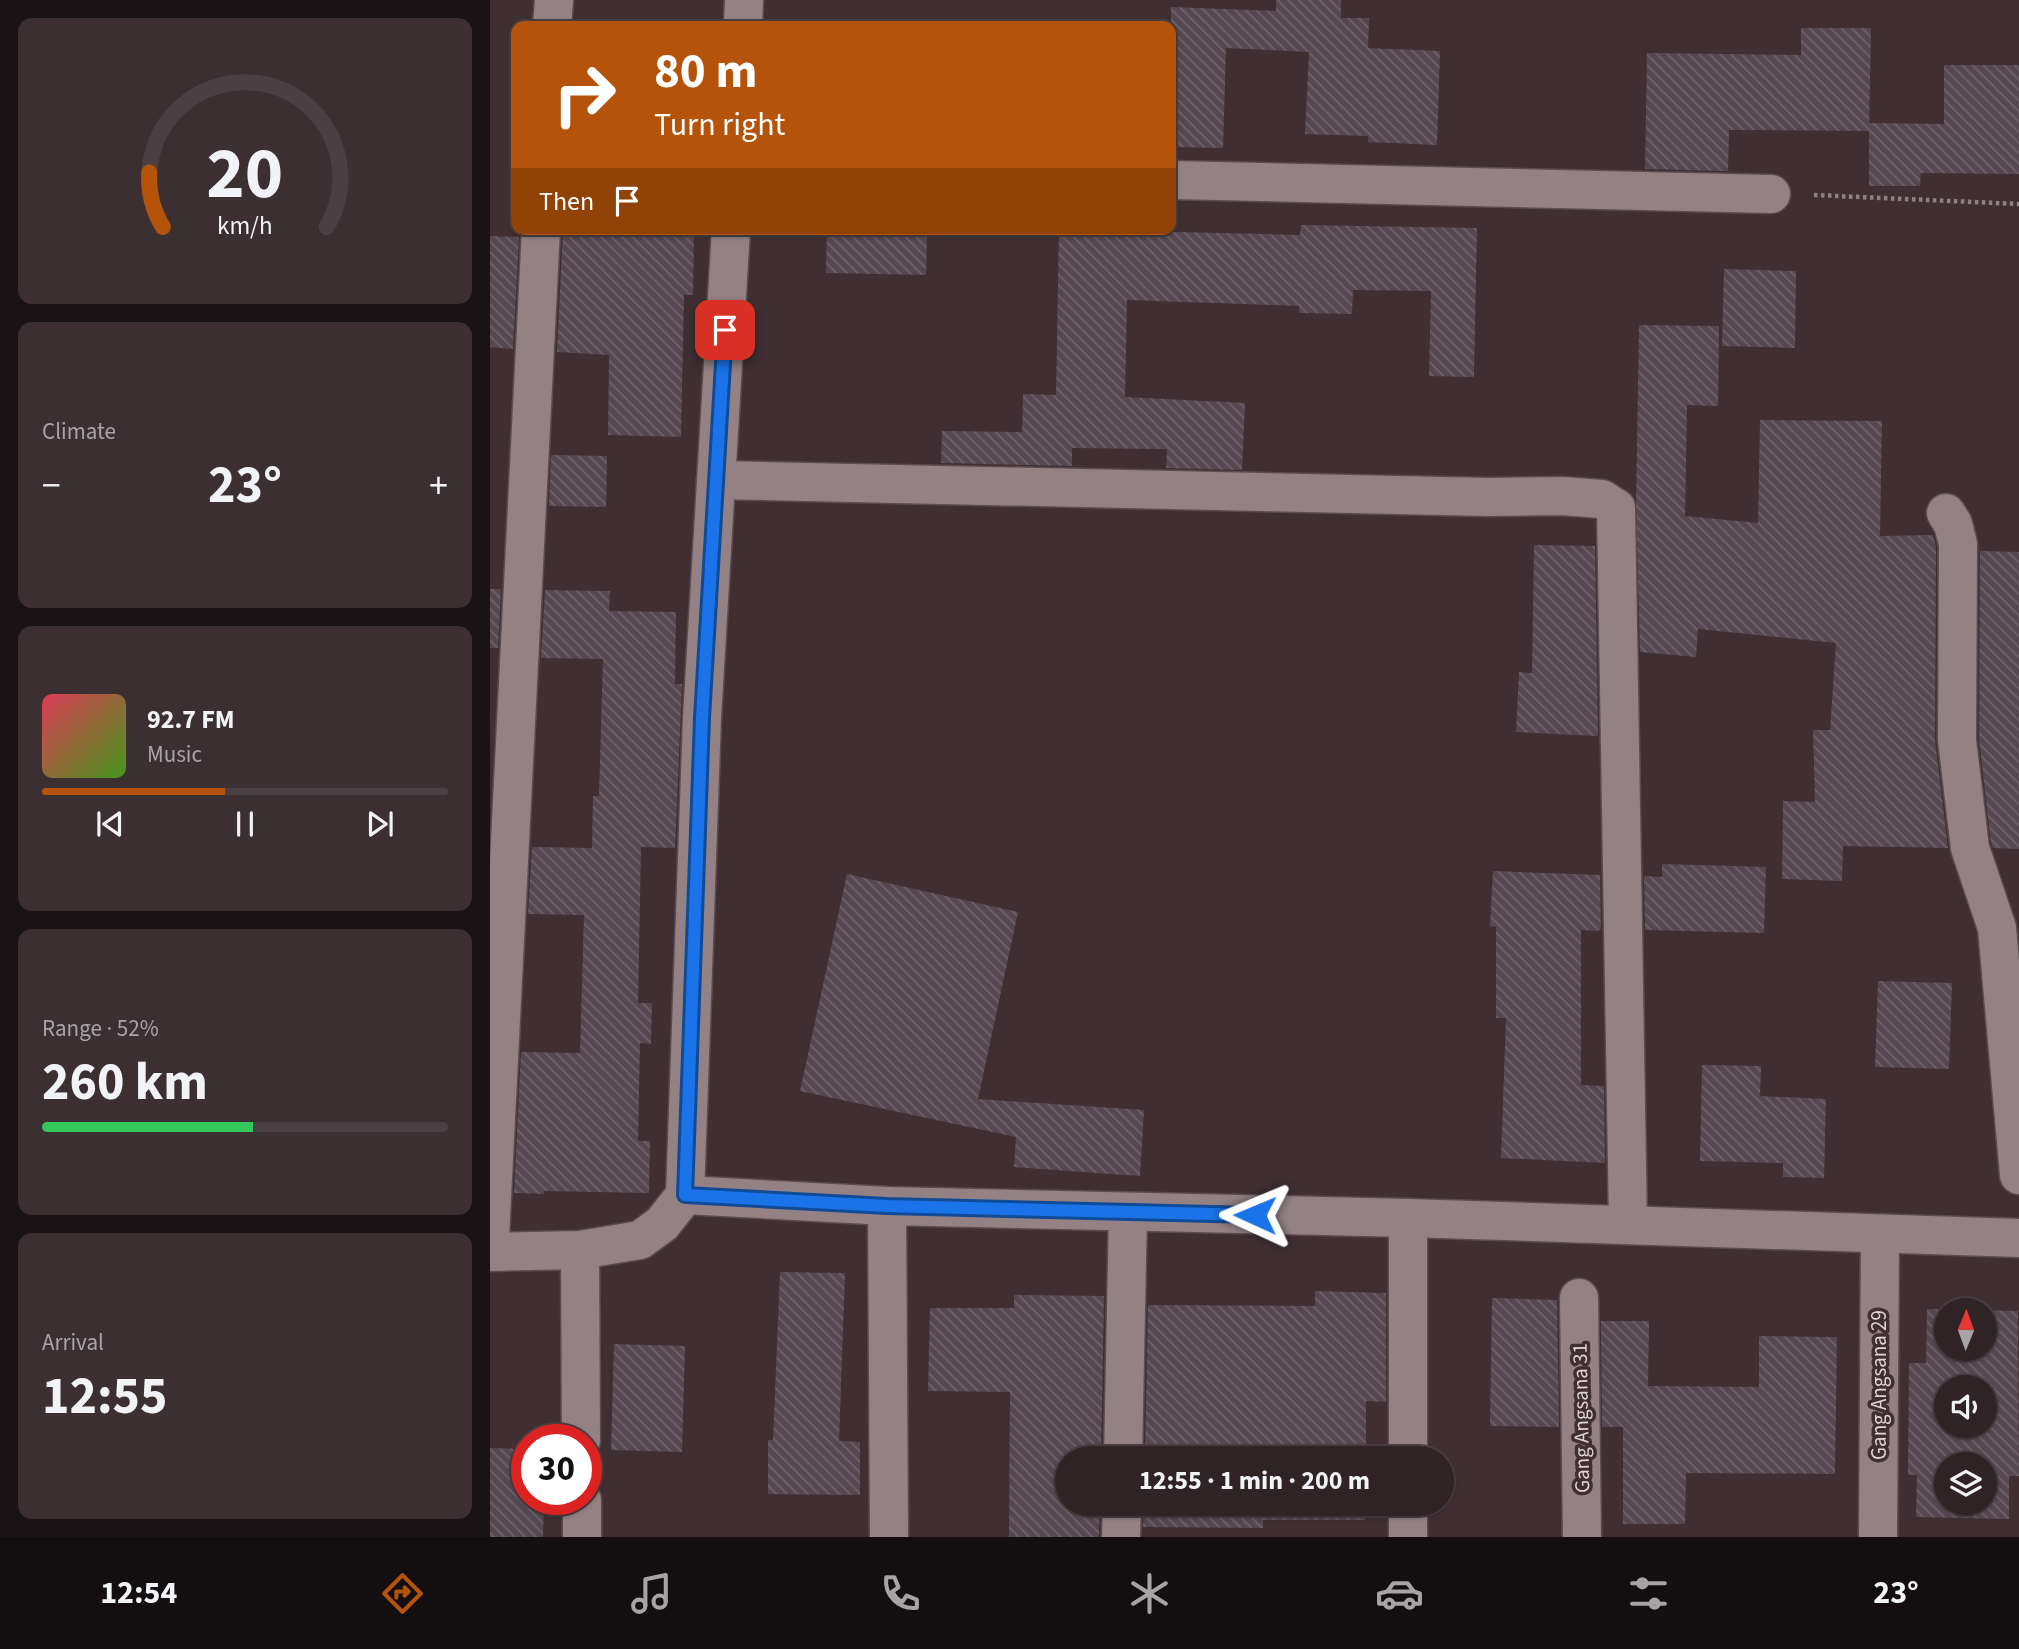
<!DOCTYPE html>
<html lang="en">
<head>
<meta charset="utf-8">
<style>
	:root { --surface:#2f2326; --page:#3b2f32; --text:#f1f3f6; --muted:#a7a4a7; --line:#4a4043; --accent:#b45309 }
	body { margin:0; font-family:"Source Sans 3",sans-serif; background:var(--page); color:var(--text); height:100vh; display:flex; flex-direction:column; font-size:26px; white-space:nowrap }
	* { box-sizing:border-box; margin:0 }
	p { font-size:23px; color:var(--muted) }
	.icon { flex:none; width:38px; height:38px; fill:none; stroke:currentColor; stroke-width:2; stroke-linecap:round; stroke-linejoin:round }
	.map { position:relative; flex:1; overflow:hidden }
	.sheet { display:flex; flex-direction:column; gap:18px; padding:18px; background:#1a1315; width:490px }
	.sheet>* { flex:none }
	.banner { position:absolute; left:21px; top:21px; width:665px; height:214px; border-radius:14px; box-shadow:0 2px 5px #0004,0 0 0 2px var(--line); background:#b45309; color:#fff; overflow:hidden }
	.needle { width:46px; rotate:1deg }
	.buttons { position:absolute; left:1444px; top:1298px; display:grid; gap:14px }
	.buttons a { display:grid; place-items:center; width:63px; height:63px; border-radius:50%; background:var(--surface); box-shadow:0 2px 5px #0004,0 0 0 2px var(--line); font-size:35px }
	.speed { position:absolute; left:21px; top:1424px; display:flex; gap:14px; font-size:35px; font-weight:700; text-align:center }
	.speed>* { display:grid; place-content:center; width:91px; height:91px; border-radius:50%; background:var(--surface); box-shadow:0 2px 5px #0004,0 0 0 2px var(--line); line-height:1 }
	.speed .limit { border:10px solid #d22; background:#fff; color:#111 }
	.pin { position:absolute; display:grid; place-items:center; width:60px; height:60px; color:#fff; margin:-30px; border-radius:14px; box-shadow:0 4px 10px #0006 }
	.me { position:absolute; width:77px; margin:-38px; rotate:271deg; stroke-linejoin:round; filter:drop-shadow(0 0 5px #0008) }
	.turn { display:flex; align-items:center; gap:24px; height:147px; padding:0 28px; font-size:32px }
	.turn .icon { width:91px; height:91px; stroke-width:2.5 }
	.turn b { display:block; font-size:49px; line-height:60px }
	.then { display:flex; align-items:center; height:66px; padding:0 28px; background:#0003; gap:14px; font-size:26px }
	.big { font-size:52px; font-weight:700; line-height:1.1 }
	.sheet .tile { flex:1; display:flex; flex-direction:column; justify-content:center; gap:10px; min-width:0; padding:0 24px; border-radius:14px; background:var(--page) }
	.sheet .dial { align-items:center; gap:0 }
	.dial svg { height:182px; overflow:visible; fill:none; stroke:var(--line); stroke-width:7; stroke-linecap:round; text-anchor:middle }
	.dial text { fill:var(--text); stroke:none }
	.song { display:flex; align-items:center; gap:21px }
	.cover { width:84px; height:84px; border-radius:10px; background:linear-gradient(135deg,hsl(350 70% 55%),hsl(100 70% 35%)) }
	.played { height:7px; border-radius:4px; background:linear-gradient(90deg,var(--accent) 45%,var(--line) 45%) }
	.keys { display:flex; justify-content:space-around; direction:ltr }
	.heat { display:flex; justify-content:space-between; align-items:center; font-size:38px; direction:ltr }
	.charge { height:10px; border-radius:5px; background:linear-gradient(90deg,#34c759 52%,var(--line) 0) }
	.trip { position:absolute; left:565px; top:1446px; width:399px; height:70px; border-radius:35px; background:var(--surface); box-shadow:0 2px 5px #0004,0 0 0 2px var(--line); font-weight:700; line-height:70px; text-align:center }
	.tab-bar { display:flex; height:112px; justify-content:space-around; align-items:center; background:#130e0f; color:var(--muted) }
	.tab-bar .icon { width:49px; height:49px }
	.tab-bar .current { color:var(--accent) }
	.tab-bar b { font-size:32px; color:var(--text) }
	main { display:flex; flex:1; min-height:0 }
	.map>svg:first-child { display:block }
	.building { fill:url(#building-back-hatch); fill-rule:evenodd }
	.lines { fill:none; stroke-linecap:round; stroke-linejoin:round }
	.minor-casing { stroke:#594c4f; stroke-width:41 }
	.path { stroke:#8e8183; stroke-width:4.5; stroke-dasharray:3.5 3.5; stroke-linecap:butt }
	.minor { stroke:#938184; stroke-width:38 }
	.route-casing { stroke:#114b97; stroke-width:18 }
	.route { stroke:#1a73e8; stroke-width:12 }
	.labels { text-anchor:middle; dominant-baseline:central; stroke-width:7; stroke-linejoin:round; paint-order:stroke }
	.street-label { font-size:21px; fill:#dfd4d6; stroke:#3f2f32 }
</style>
</head>
<body>
<main>
<section class="sheet">
<div class="tile dial"><svg viewBox="0 0 100 80">
<path d="M14 69A42 42 0 1 1 86 69"/>
<path d="M14 69A42 42 0 0 1 8 45" stroke="#b45309"/>
<text x="50" y="56" font-size="32" font-weight="700">20</text>
<text x="50" y="72" font-size="11">km/h</text>
</svg></div>
<div class="tile"><p>Climate</p>
<div class="heat"><a>−</a><b class="big">23°</b><a>+</a></div>
</div>
<div class="tile">
<div class="song"><i class="cover"></i><div><b>92.7 FM</b><p>Music</p></div></div>
<div class="played"></div>
<div class="keys"><svg class="icon" aria-label="previous" viewBox="0 0 24 24"><path d="M18 5L8 12l10 7zM5 5v14"/></svg><svg class="icon" aria-label="pause" viewBox="0 0 24 24"><path d="M8 5v14M16 5v14"/></svg><svg class="icon" aria-label="next" viewBox="0 0 24 24"><path d="M6 5l10 7-10 7zM19 5v14"/></svg></div>
</div>
<div class="tile"><p>Range · 52%</p><b class="big">260 km</b><div class="charge"></div></div>
<div class="tile"><p>Arrival</p><b class="big">12:55</b></div>
</section>
<div class="map">
<svg width="1529" height="1537" viewBox="0 0 1529 1537">
	<defs>
		<pattern id="building-back-hatch" width="6" height="6" patternUnits="userSpaceOnUse" patternTransform="scale(1.75)"><rect width="6" height="6" fill="#564851"/><path d="M-1 5l2 2M0 0l6 6M5-1l2 2" fill="none" stroke="#6e6269"/></pattern>
	</defs>
	<rect width="100%" height="100%" fill="#3f2f32"/>
	<g class="building">
		<polygon points="786,0 851,0 851,18 879,18 878,48 950,51 947,145 878,142 878,136 815,134 819,52 736,48 733,148 681,147 681,7 786,11"/>
		<polygon points="1311,28 1381,28 1379,131 1239,130 1238,171 1155,169 1157,53 1311,55"/>
		<polygon points="1454,65 1529,65 1529,174 1431,173 1430,186 1379,186 1379,123 1454,124"/>
		<polygon points="811,225 987,228 984,377 939,376 941,291 863,290 862,314 809,313 809,306 637,300 635,397 755,403 752,470 676,468 677,449 582,448 582,466 451,463 452,431 532,432 533,394 566,395 569,229 810,235"/>
		<polygon points="129,229 204,229 203,295 194,295 191,437 118,435 119,355 67,352 73,231 128,232"/>
		<polygon points="337,229 437,229 436,275 336,273"/>
		<polygon points="0,236 29,237 23,349 0,347"/>
		<polygon points="1234,269 1306,271 1305,348 1232,346"/>
		<polygon points="1149,325 1229,326 1228,406 1197,405 1195,516 1268,523 1270,420 1392,421 1390,536 1443,535 1446,547 1445,740 1458,848 1353,846 1352,881 1292,879 1293,801 1325,802 1323,730 1340,730 1346,643 1208,629 1206,657 1150,652 1146,502"/>
		<polygon points="61,455 117,456 116,507 59,506"/>
		<polygon points="1044,545 1105,546 1108,736 1026,732 1029,672 1042,673"/>
		<polygon points="1490,551 1529,552 1529,849 1503,848 1501,843 1489,739"/>
		<polygon points="0,589 11,589 8,648 0,648"/>
		<polygon points="55,590 120,591 119,611 186,612 185,684 192,684 185,848 151,847 148,1003 162,1003 161,1044 150,1043 148,1141 160,1141 159,1193 54,1191 54,1194 24,1193 31,1052 90,1053 94,915 38,914 42,847 102,848 103,796 109,796 113,659 51,658"/>
		<polygon points="1172,864 1276,867 1274,933 1155,930 1154,876 1172,877"/>
		<polygon points="1003,871 1110,875 1111,929 1108,931 1091,930 1091,1085 1114,1086 1115,1163 1011,1158 1016,1018 1006,1018 1006,927 1000,926"/>
		<polygon points="357,874 528,912 488,1099 654,1110 650,1176 524,1167 526,1137 310,1091"/>
		<polygon points="1388,981 1462,983 1459,1069 1385,1067"/>
		<polygon points="1212,1065 1271,1066 1270,1096 1336,1099 1334,1178 1293,1177 1293,1163 1210,1161"/>
		<polygon points="290,1272 355,1273 349,1441 370,1442 370,1495 278,1494 278,1440 283,1440"/>
		<polygon points="825,1291 896,1293 896,1402 876,1401 876,1458 655,1458 658,1305 825,1306"/>
		<polygon points="524,1295 614,1296 611,1458 578,1458 578,1503 610,1503 609,1537 519,1537 520,1392 438,1391 440,1308 524,1308"/>
		<polygon points="1002,1298 1067,1300 1069,1427 1000,1426"/>
		<path d="M 1437,1309 L 1528,1311 L 1529,1476 L 1519,1476 L 1519,1519 L 1426,1517 L 1427,1475 L 1418,1475 L 1419,1363 L 1436,1363 ZM 1456,1311 L 1494,1311 L 1494,1349 L 1456,1349 ZM 1456,1388 L 1494,1388 L 1494,1426 L 1456,1426 ZM 1456,1465 L 1494,1465 L 1494,1503 L 1456,1503 Z"/>
		<polygon points="1111,1321 1159,1321 1158,1386 1269,1387 1269,1336 1347,1337 1345,1474 1196,1473 1195,1524 1133,1524 1133,1427 1112,1427"/>
		<polygon points="124,1344 195,1346 192,1452 121,1450"/>
		<polygon points="0,1448 37,1449 37,1500 54,1500 53,1537 0,1537"/>
		<polygon points="654,1503 875,1503 875,1520 773,1520 773,1528 653,1527"/>
	</g>
	<g class="lines">
		<g class="minor-casing">
			<g id="minor">
				<polyline points="62,26 64,0"/>
				<polyline points="253,26 254,0"/>
				<polyline points="681,180 1281,194"/>
				<polyline points="226,480 998,497 1072,496 1112,499 1126,508 1138,1225"/>
				<polyline points="1456,513 1463,524 1468,544 1467,740 1480,848 1507,928 1529,1175"/>
				<polyline points="195,1195 397,1206 918,1218 1529,1238"/>
				<polyline points="397,1206 399,1537"/>
				<polyline points="918,1218 918,1458"/>
				<polyline points="0,1237 51,229"/>
				<polyline points="90,1250 91,1440"/>
				<polyline points="0,1252 90,1250 150,1240 172,1224 195,1195 212,718 241,229"/>
				<polyline points="1089,1298 1092,1537"/>
				<polyline points="633,1458 638,1212"/>
				<polyline points="92,1500 92,1537"/>
				<polyline points="918,1503 918,1537"/>
				<polyline points="631,1537 632,1503"/>
				<polyline points="1388,1537 1390,1234"/>
			</g>
		</g>
		<polyline class="path" points="1324,195 1529,204"/>
		<use href="#minor" class="minor"/>
	</g>
	<g class="lines">
		<g class="route-casing">
			<polyline id="route" points="235,330 212,718 195,1195 397,1206 765,1215"/>
		</g>
		<use href="#route" class="route"/>
	</g>
	<g class="labels">
		<g class="street-label">
			<text transform="translate(1389 1385) rotate(-90)">Gang Angsana 29</text>
			<text transform="translate(1091 1418) rotate(-91)">Gang Angsana 31</text>
		</g>
	</g>
</svg>
<div class="buttons">
<a><svg class="needle" viewBox="-14 -14 28 28"><path d="M0-13l5 13h-10z" fill="#e53935"/><path d="M0 13l5-13h-10z" fill="#a7a4a7"/></svg></a>
<a><svg class="icon" aria-label="sound" viewBox="0 0 24 24"><path d="M4 9h4l5-4v14l-5-4H4zM17 9q2 3 0 6"/></svg></a>
<a><svg class="icon" aria-label="layers" viewBox="0 0 24 24"><path d="M12 4l9 5-9 5-9-5zM3 14l9 5 9-5"/></svg></a>
</div>
<div class="speed"><div class="limit">30</div></div>
<div class="pin" style="left:235px;top:330px;background:#d93025"><svg class="icon" aria-label="arrive" viewBox="0 0 24 24"><path d="M6 21V4h12l-3 4 3 4H6"/></svg></div>
<svg class="me" style="left:765px;top:1215px" viewBox="-20 -20 40 40"><path d="M0-17L14 15 0 8-14 15z" fill="#1a73e8" stroke="#fff" stroke-width="4"/></svg>
<div class="trip">12:55 · 1 min · 200 m</div>
<div class="banner">
<div class="turn"><svg class="icon" aria-label="right" viewBox="0 0 24 24"><path d="M7 20v-9h11M14 6l5 5-5 5"/></svg><div><b>80 m</b>Turn right</div></div>
<div class="then">Then<svg class="icon" aria-label="arrive" viewBox="0 0 24 24"><path d="M6 21V4h12l-3 4 3 4H6"/></svg></div>
</div>
</div>
</main>
<nav class="tab-bar">
<b>12:54</b>
<svg class="icon current" aria-label="directions" viewBox="0 0 24 24"><path d="M12 3l9 9-9 9-9-9zM9 14v-3h6M13 9l2 2-2 2"/></svg>
<svg class="icon" aria-label="music" viewBox="0 0 24 24"><path d="M9 18V5l10-2v13"/><circle cx="6" cy="18" r="3"/><circle cx="16" cy="16" r="3"/></svg>
<svg class="icon" aria-label="phone" viewBox="0 0 24 24"><path d="M5 4h4l2 5-3 2q2 4 5 5l2-3 5 2v4C11 20 4 13 5 4z"/></svg>
<svg class="icon" aria-label="climate" viewBox="0 0 24 24"><path d="M12 3v18M4 7l16 10M4 17L20 7"/></svg>
<svg class="icon" aria-label="car" viewBox="0 0 24 24"><path d="M5 17H2v-5l4-1 3-4h7l3 4 3 1v5h-3M9 17h6M6 11h13"/><circle cx="7" cy="17" r="2"/><circle cx="17" cy="17" r="2"/></svg>
<svg class="icon" aria-label="filters" viewBox="0 0 24 24"><path d="M4 7h16M4 17h16"/><circle cx="9" cy="7" r="2"/><circle cx="15" cy="17" r="2"/></svg>
<b>23°</b>
</nav>
</body>
</html>
